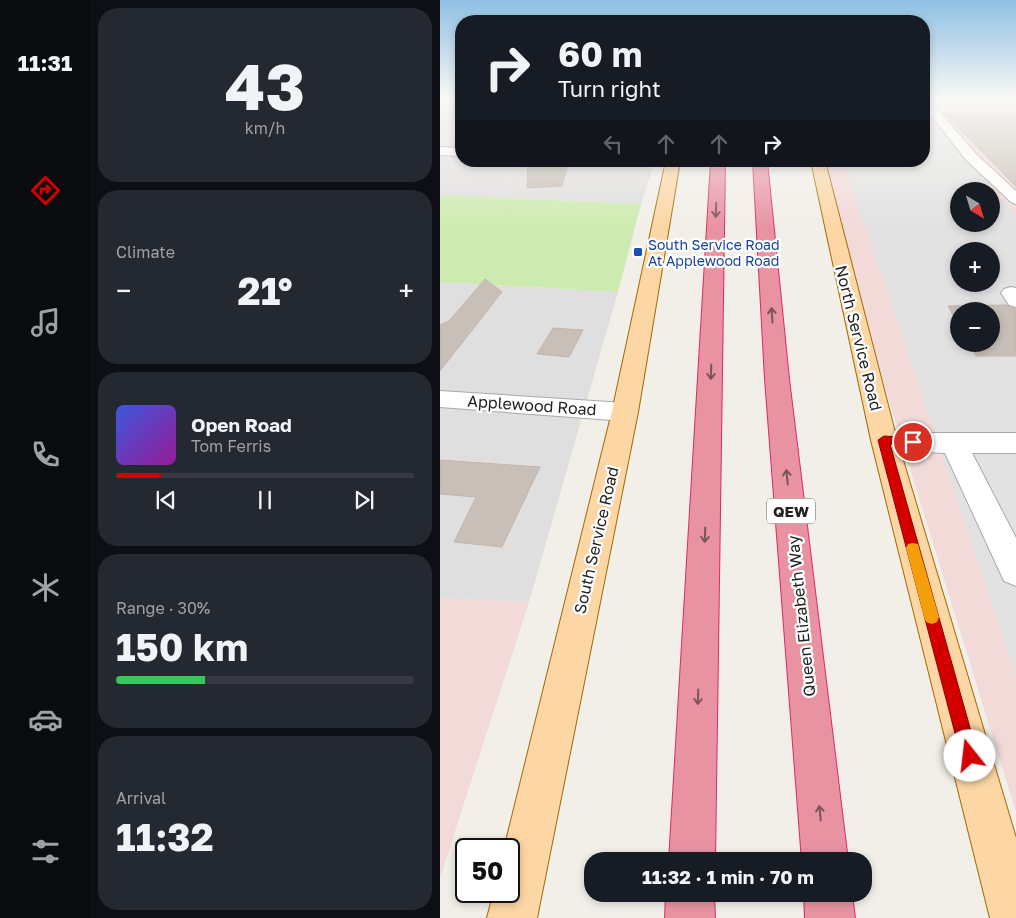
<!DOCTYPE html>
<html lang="en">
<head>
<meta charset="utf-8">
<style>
	:root { --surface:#171b24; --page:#242831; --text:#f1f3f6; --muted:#9ea1a6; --line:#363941; --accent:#d40000 }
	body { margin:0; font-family:"Golos Text",sans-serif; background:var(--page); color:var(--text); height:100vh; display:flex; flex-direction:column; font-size:19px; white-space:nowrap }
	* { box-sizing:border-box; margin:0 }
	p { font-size:16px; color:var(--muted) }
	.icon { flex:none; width:28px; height:28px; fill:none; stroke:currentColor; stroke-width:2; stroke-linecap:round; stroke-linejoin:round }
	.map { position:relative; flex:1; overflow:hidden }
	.details { display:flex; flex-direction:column; gap:8px; padding:8px; background:#0d0f14; width:350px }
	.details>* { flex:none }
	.top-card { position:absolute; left:15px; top:15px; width:475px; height:152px; border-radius:20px; box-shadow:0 2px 8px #0003; background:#171b24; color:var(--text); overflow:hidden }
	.needle { width:32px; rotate:142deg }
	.fabs { position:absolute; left:510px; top:182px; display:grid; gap:10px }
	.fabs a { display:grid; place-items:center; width:50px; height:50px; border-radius:50%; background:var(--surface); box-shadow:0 2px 8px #0003; font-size:25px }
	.speed { position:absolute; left:15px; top:838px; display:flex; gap:10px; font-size:25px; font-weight:700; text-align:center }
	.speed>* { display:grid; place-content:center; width:65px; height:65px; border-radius:50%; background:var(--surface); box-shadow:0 2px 8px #0003; line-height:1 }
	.speed .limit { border:2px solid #111; border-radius:8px; background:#fff; color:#111 }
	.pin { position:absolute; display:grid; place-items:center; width:42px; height:42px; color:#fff; margin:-21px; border:2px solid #fff; border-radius:50%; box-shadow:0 1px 5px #0007 }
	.me { position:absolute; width:55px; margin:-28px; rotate:344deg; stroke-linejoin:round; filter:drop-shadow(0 0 4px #0008) }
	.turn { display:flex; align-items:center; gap:18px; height:105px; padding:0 20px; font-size:22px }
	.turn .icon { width:65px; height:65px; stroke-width:2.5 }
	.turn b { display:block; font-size:35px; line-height:42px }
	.lanes { display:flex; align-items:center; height:48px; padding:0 20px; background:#0003; justify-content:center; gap:25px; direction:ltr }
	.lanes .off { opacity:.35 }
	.big { font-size:38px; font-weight:700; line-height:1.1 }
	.details .card { flex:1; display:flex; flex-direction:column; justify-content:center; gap:8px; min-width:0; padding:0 18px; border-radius:20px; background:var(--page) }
	.details .dial { align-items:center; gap:0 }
	.dial b { font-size:65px; line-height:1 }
	.song { display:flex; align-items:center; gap:15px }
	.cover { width:60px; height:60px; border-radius:8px; background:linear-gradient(135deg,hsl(230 70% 55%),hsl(300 70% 35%)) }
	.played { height:5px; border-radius:2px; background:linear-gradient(90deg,var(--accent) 15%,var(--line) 15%) }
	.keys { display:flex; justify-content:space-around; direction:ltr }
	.heat { display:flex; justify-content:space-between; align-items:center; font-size:28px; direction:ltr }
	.charge { height:8px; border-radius:4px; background:linear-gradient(90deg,#34c759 30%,var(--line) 0) }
	.trip { position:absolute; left:144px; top:852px; width:288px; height:50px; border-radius:20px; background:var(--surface); box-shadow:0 2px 8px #0003; font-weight:700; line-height:50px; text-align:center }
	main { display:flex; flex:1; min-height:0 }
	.tab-bar { display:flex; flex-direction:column; width:90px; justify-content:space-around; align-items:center; background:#090b0e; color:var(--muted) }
	.tab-bar .icon { width:35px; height:35px }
	.tab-bar .active { color:var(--accent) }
	.tab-bar b { font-size:22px; color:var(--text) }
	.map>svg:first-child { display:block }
	.residential { fill:#e0dfdf }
	.commercial { fill:#f2dad9; fill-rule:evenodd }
	.grass { fill:#cdebb0 }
	.parking { fill:#e2e2e2; fill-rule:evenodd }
	.building { fill:#c7bfb8; stroke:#c4b6ab }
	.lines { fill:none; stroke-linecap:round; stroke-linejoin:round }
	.minor-casing { stroke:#a9a9a9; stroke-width:2 }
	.major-casing { stroke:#a06b00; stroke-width:2 }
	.highway-casing { stroke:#dc2a67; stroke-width:2 }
	.minor { fill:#fff; fill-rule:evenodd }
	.major { fill:#fcd6a4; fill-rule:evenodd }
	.highway { fill:#e892a2; fill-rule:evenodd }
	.oneway { stroke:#7b545c }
	.route { fill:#d40000; stroke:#8a0000 }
	.slow { fill:#f59e0b }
	.transit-dot { fill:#1a4fb4; stroke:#fff; stroke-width:2 }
	.labels { text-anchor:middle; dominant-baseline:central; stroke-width:4.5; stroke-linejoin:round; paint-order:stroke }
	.far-transit-label { font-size:14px; fill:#164399; stroke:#fff; text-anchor:start }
	.shield { fill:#fff; stroke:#646464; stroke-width:1 }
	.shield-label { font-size:15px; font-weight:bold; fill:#222 }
	.street-label { font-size:16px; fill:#222; stroke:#fff }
</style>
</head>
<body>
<main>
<nav class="tab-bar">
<b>11:31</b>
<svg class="icon active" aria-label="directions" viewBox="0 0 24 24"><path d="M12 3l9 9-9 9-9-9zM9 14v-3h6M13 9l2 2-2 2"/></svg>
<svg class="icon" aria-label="music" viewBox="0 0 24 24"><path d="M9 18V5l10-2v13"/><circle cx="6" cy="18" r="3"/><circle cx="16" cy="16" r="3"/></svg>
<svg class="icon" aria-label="phone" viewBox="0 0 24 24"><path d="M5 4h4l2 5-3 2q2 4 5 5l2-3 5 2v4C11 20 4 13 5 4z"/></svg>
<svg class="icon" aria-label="climate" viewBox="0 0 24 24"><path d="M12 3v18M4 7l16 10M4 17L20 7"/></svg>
<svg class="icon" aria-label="car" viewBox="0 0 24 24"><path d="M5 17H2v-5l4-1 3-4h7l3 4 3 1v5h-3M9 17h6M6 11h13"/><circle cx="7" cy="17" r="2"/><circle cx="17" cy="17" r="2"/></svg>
<svg class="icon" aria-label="filters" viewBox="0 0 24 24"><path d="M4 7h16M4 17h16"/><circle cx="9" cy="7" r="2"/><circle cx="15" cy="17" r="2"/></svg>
</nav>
<section class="details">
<div class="card dial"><b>43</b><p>km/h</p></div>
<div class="card"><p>Climate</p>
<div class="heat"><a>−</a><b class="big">21°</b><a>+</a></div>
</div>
<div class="card">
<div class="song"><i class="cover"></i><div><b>Open Road</b><p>Tom Ferris</p></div></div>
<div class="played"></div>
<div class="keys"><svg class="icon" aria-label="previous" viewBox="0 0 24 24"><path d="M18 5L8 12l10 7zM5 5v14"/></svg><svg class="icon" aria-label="pause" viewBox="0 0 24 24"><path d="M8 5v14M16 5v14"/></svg><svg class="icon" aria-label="next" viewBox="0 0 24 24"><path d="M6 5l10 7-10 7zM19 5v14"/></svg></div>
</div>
<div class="card"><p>Range · 30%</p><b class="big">150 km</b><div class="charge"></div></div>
<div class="card"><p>Arrival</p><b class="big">11:32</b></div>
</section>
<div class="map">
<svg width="576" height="918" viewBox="0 0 576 918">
	<rect width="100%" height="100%" fill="#f2efe9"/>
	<g class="residential">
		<polygon points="0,99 21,99 21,161 215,161 201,204 0,195"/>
		<polygon points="0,282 178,292 89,602 0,598"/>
	</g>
	<g class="commercial">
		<path d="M 484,106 L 576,109 L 576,812 L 375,161 L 484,161 ZM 519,191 L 551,191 L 551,224 L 519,224 ZM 519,251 L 551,251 L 551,284 L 519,284 ZM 519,311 L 551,311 L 551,344 L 519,344 Z"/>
		<polygon points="0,598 89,602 0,878"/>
	</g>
	<polygon class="grass" points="0,195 201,204 178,292 0,282"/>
	<path class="parking" d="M 484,116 L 492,127 L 576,127 L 576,143 L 510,142 L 576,215 L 576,676 L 403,161 L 484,161 ZM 519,191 L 551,191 L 551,224 L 519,224 ZM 519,251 L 551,251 L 551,284 L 519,284 ZM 519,311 L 551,311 L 551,344 L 519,344 Z"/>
	<g class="building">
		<polygon points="503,113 576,113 576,187 547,157"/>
		<polygon points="88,161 129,161 122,186 87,188"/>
		<polygon points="45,279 62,292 0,371 0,325 9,321"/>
		<polygon points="567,305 576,309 576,356 536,356 529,344 551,344 551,311 519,311 519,326 508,306"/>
		<polygon points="113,328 143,330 129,357 97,354"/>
		<polygon points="0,460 100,467 62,547 14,542 36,497 0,494"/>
	</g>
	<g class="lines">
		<g class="minor-casing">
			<g id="minor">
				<polygon points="484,99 576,101 576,107 493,104 536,154 576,191 576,204 571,202 526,160 484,106"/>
				<polygon points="0,147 21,148 21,156 0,155"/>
				<polygon points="571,287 576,288 576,307 569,305 561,293 564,289"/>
				<polygon points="0,391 185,403 194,406 198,412 194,418 185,421 0,407"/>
				<polygon points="444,430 488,433 576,433 576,453 532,453 576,538 576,586 564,581 505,453 444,450 435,447 431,440 435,433"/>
			</g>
		</g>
		<g class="major-casing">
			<g id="major">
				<polygon points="226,161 240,161 198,412 97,918 47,918 54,891 69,891 69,849 64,849 172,412"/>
				<polygon points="371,161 385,161 457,440 576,838 576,918 550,918 431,440"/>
			</g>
		</g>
		<g class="highway-casing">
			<g id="highway">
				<polygon points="271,161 285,161 275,861 229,861"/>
				<polygon points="313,161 327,161 349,379 408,861 362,861 325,379"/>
				<polygon points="226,894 274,894 275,918 225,918"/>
				<polygon points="364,894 412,894 415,918 365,918"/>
			</g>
		</g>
		<use href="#minor" class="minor"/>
		<use href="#major" class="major"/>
		<use href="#highway" class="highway"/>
	</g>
	<defs><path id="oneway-shaft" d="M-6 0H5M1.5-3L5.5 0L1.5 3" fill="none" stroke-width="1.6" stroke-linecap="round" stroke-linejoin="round" transform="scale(1.25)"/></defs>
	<g class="oneway">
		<use href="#oneway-shaft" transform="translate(276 210) rotate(92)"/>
		<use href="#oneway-shaft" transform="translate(332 315) rotate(-94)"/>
		<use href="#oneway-shaft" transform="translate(271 372) rotate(92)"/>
		<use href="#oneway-shaft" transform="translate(347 477) rotate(-96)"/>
		<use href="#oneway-shaft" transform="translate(265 535) rotate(92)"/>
		<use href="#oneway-shaft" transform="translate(258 697) rotate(92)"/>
		<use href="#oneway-shaft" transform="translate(380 813) rotate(-96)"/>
	</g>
	<linearGradient id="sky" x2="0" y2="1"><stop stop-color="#8fc0e4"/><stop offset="0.43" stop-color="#f9f8f5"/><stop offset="1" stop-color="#f9f8f5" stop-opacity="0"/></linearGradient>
	<rect width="576" height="228" fill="url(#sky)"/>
	<polygon class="route" points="444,436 473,438 478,442 473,446 450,444 538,756 536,762 530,764 524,762 521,756 438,440"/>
	<polygon class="slow" points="473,543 478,544 479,548 499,617 497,622 492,624 486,622 484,617 466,548 468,544"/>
	<rect class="transit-dot" x="193" y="247" width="10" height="10" rx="2.5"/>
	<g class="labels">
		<g class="far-transit-label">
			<text x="208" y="244">South Service Road<tspan x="208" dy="16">At Applewood Road</tspan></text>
		</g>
		<rect class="shield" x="327" y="498.5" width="48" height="25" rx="4"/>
		<g class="shield-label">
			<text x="351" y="511">QEW</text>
		</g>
		<g class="street-label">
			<text transform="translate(419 338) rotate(76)">North Service Road</text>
			<text transform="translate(92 405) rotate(4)">Applewood Road</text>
			<text transform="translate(156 540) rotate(-77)">South Service Road</text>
			<text transform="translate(361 616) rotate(-96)">Queen Elizabeth Way</text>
		</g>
	</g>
</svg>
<div class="fabs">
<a><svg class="needle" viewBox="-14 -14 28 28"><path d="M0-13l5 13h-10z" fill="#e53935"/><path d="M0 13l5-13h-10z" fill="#9ea1a6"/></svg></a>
<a>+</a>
<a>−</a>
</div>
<div class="speed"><div class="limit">50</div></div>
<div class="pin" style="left:473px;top:442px;background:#d93025"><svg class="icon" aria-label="arrive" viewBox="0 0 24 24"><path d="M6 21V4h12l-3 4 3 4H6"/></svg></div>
<svg class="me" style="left:530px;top:756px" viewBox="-20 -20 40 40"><circle r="19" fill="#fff"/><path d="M0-13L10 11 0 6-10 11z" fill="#d40000"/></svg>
<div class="trip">11:32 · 1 min · 70 m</div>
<div class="top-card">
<div class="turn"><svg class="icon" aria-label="right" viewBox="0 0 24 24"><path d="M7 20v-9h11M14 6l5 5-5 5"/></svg><div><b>60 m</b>Turn right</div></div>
<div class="lanes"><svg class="icon off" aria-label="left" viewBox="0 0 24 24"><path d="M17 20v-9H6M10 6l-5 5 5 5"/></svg><svg class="icon off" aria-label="ahead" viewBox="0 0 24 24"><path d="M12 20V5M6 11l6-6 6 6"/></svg><svg class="icon off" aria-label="ahead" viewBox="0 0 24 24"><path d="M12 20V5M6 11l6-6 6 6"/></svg><svg class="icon" aria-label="right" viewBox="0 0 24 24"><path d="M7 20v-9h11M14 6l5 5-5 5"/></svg></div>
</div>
</div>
</main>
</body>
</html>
